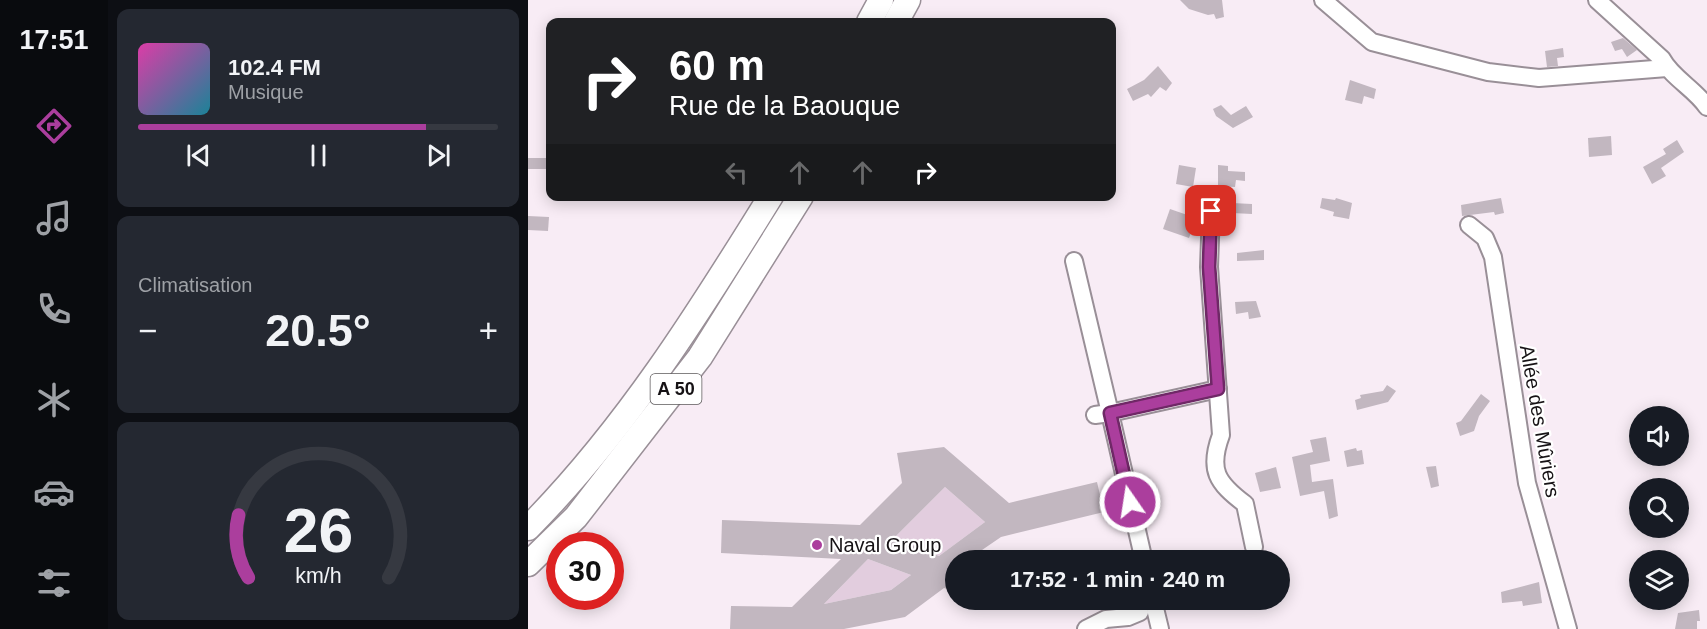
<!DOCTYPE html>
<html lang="fr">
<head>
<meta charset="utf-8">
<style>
	:root { --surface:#171b24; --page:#242831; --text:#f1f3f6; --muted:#9ea1a6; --line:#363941; --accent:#ab3e9d }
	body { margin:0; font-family:Helvetica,sans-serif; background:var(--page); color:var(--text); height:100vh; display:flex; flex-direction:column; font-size:22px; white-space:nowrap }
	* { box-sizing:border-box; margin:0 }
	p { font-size:20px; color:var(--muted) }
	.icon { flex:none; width:33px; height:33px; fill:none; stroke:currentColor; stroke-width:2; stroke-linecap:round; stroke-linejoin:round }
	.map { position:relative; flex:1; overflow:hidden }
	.sheet { display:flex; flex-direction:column; gap:9px; padding:9px; background:#0d0f14; width:420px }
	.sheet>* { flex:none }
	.top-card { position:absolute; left:18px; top:18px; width:570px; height:183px; border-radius:12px; box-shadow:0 3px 15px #0003; background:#202124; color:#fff; overflow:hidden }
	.controls { position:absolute; left:1101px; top:406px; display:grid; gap:12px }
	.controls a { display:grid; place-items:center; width:60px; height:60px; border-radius:50%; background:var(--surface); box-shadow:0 3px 15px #0003; font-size:30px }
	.speed { position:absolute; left:18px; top:532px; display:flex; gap:12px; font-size:30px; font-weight:700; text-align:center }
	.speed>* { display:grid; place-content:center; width:78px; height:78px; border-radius:50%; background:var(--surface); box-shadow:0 3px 15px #0003; line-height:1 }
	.speed .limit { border:9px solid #d22; background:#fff; color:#111 }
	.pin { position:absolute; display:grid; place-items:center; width:51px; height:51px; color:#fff; margin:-26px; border-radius:12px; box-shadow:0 3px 9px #0006 }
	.me { position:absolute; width:66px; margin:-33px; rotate:347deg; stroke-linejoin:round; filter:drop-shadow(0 0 4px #0008) }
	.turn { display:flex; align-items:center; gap:21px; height:126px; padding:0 24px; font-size:27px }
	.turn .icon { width:78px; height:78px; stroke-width:2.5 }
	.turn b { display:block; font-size:42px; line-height:51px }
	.lanes { display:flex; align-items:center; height:57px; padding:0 24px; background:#0003; justify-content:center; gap:30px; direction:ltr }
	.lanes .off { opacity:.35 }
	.big { font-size:45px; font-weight:700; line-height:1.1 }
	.sheet .widget { flex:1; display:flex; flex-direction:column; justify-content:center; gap:9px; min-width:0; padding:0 21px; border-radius:12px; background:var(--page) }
	.sheet .dial { align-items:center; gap:0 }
	.dial svg { height:156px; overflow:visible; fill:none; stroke:var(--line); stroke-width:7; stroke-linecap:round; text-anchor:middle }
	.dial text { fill:var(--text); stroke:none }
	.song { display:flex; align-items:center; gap:18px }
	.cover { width:72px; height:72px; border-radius:9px; background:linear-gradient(135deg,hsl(320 70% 55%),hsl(190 70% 35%)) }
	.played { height:6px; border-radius:3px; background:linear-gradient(90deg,var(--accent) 80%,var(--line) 80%) }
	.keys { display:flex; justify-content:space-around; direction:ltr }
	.heat { display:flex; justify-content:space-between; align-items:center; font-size:33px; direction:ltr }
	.trip { position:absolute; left:417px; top:550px; width:345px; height:60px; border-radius:30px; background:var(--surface); box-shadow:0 3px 15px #0003; font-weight:700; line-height:60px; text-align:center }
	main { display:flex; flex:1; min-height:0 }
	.dock { display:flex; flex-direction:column; width:108px; justify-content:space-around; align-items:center; background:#090b0e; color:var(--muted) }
	.dock .icon { width:42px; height:42px }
	.dock .active { color:var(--accent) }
	.dock b { font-size:27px; color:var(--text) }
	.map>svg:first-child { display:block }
	.green { fill:#e2cdde }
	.building { fill:#c2b7c0; fill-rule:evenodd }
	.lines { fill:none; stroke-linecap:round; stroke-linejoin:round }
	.minor-casing { stroke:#998f97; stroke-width:20 }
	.highway-casing { stroke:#998f97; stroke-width:27 }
	.minor { stroke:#fff; stroke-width:16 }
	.highway { stroke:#fff; stroke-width:24 }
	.route-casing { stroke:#6f2866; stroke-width:15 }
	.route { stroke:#ab3e9d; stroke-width:10 }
	.poi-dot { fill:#ab3e9d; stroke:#fff; stroke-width:2 }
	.labels { text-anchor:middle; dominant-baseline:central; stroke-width:4.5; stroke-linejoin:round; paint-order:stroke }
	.shield { fill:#fff; stroke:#5c595b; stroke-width:1.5 }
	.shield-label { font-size:18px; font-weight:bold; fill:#161215 }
	.street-label { font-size:20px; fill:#161215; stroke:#fff }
	.poi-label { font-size:20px; fill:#161215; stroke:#fff; text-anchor:start }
</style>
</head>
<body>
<main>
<nav class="dock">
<b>17:51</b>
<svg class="icon active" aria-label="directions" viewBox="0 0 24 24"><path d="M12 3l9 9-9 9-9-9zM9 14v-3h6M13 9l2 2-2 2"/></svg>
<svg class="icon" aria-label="music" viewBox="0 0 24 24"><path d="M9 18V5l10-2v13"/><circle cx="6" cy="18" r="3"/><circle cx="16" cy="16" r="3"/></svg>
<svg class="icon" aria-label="phone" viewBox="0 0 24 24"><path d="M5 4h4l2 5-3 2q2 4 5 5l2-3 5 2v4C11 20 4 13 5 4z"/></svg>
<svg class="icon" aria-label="climate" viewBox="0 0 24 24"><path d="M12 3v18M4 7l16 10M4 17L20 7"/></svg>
<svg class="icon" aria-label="car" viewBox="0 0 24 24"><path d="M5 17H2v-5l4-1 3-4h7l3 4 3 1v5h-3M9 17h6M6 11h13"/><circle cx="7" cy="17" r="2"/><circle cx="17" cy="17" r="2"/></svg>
<svg class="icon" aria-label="filters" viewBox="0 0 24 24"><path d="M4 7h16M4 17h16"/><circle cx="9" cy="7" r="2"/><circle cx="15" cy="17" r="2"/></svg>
</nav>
<section class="sheet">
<div class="widget">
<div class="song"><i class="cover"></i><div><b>102.4 FM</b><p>Musique</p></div></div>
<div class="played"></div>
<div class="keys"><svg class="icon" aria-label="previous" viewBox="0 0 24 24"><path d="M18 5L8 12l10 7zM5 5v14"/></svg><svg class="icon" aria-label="pause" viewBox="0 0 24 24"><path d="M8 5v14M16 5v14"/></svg><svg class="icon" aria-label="next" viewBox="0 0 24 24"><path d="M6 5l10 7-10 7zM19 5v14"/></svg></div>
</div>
<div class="widget"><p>Climatisation</p>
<div class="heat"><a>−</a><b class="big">20.5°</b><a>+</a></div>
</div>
<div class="widget dial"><svg viewBox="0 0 100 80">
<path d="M14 69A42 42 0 1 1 86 69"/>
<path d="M14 69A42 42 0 0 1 9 37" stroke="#ab3e9d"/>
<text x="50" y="56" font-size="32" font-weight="700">26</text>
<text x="50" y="72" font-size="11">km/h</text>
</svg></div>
</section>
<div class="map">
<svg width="1179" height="629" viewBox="0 0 1179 629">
	<rect width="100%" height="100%" fill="#f8ecf5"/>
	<g class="green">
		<polygon points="417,487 457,522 411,556 366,538"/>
		<polygon points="340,559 383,575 363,590 296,604"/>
	</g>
	<g class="building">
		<polygon points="652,0 694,0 696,17 688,19 686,14 680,15 661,9"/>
		<polygon points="1095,38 1109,50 1099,57 1094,49 1087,51 1083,42"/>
		<polygon points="1035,48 1036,57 1029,58 1030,66 1019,67 1017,51"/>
		<polygon points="630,66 644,83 638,91 632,87 623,97 620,94 605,101 599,89 616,80"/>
		<polygon points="822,80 848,89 846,99 836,96 834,104 817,100"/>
		<polygon points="693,105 703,115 718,106 725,117 705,128 688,116 685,109"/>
		<polygon points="1083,136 1084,155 1061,157 1060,138"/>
		<polygon points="1149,140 1156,152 1133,168 1138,176 1124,184 1115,167 1138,154 1135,149"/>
		<rect x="0" y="158" width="22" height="11"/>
		<polygon points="651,165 668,168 665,187 648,184"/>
		<polygon points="690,165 700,166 700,171 717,172 717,181 708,180 707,187 690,186"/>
		<polygon points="794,198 807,200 808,198 824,203 821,219 805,216 806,212 792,208"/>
		<polygon points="973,198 976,213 967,215 966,212 934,216 933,205"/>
		<polygon points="704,203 724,204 724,214 704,213"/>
		<polygon points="642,209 668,218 661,238 635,229"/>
		<polygon points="0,216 21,217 20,231 0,230"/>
		<polygon points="736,250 736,260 709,261 709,253"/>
		<polygon points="728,301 733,317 721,319 720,312 708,314 707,302"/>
		<polygon points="859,385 868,391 860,402 829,410 827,400 833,398 832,395 855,391"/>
		<polygon points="953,394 962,401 951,416 946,431 932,436 928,423 933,421"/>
		<polygon points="798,437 802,461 782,465 784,482 805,479 810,516 801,519 796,491 772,496 764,457 785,452 782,440"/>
		<path d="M 416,447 L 481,503 L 569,482 L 576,512 L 473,537 L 438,561 L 428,561 L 428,592 L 416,588 L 377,617 L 316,629 L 202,629 L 203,606 L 264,607 L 313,559 L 193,553 L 194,520 L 332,525 L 374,483 L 369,453 ZM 417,487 L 457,522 L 411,556 L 366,538 ZM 340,559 L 383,575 L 363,590 L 296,604 Z"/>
		<polygon points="828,448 829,451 834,450 836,464 819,467 816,451"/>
		<polygon points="908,466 911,486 903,488 898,467"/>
		<polygon points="748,467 753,488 732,492 727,473"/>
		<polygon points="1011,582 1014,603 995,606 994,601 974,603 973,592"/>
		<polygon points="1171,610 1172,621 1169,621 1169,629 1147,629 1150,613"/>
	</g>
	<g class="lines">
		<g class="minor-casing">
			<g id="minor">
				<polyline points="795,0 844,42 960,72 1011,78 1139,68"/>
				<path d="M 1069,0 L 1134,59 C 1144,78 1167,89 1179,107"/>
				<path d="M 683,211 L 681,267 L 693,435 C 680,470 689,483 717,504 L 726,547"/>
				<polyline points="941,225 957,238 965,257 999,483 1040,629"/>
				<polyline points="546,261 582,413 567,415"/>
				<polyline points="616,561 582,413 690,389"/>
				<polyline points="625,600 632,629"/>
				<polyline points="558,629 578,619 600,617 612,612"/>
			</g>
		</g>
		<g class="highway-casing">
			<g id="highway">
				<polyline points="341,22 353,0"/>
				<polyline points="368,22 380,0"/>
				<path d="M 0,528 C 98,429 170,314 243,196"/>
				<polyline points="0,564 48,517 172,357 273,196"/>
			</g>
		</g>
		<use href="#minor" class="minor"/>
		<use href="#highway" class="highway"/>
	</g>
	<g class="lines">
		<g class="route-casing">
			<polyline id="route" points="602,502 582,413 690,389 681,267 683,211"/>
		</g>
		<use href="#route" class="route"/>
	</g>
	<circle class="poi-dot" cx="289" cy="545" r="6"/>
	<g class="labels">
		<rect class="shield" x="122.5" y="374" width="51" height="30" rx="4.5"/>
		<g class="shield-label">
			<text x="148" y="389">A 50</text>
		</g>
		<g class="street-label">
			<text transform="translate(1012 421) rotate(80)">Allée des Mûriers</text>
		</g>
		<g class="poi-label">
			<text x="301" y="545">Naval Group</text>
		</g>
	</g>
</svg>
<div class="controls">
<a><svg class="icon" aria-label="sound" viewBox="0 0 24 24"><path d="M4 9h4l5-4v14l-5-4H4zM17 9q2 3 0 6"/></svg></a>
<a><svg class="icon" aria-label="search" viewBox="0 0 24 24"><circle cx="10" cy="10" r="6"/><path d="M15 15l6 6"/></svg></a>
<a><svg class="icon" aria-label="layers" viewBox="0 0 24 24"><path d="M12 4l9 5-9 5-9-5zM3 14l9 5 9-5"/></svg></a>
</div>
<div class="speed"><div class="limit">30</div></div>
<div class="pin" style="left:683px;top:211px;background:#d93025"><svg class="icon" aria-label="arrive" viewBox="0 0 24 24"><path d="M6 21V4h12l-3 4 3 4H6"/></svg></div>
<svg class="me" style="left:602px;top:502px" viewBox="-20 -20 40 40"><circle r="17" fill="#ab3e9d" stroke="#fff" stroke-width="3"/><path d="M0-11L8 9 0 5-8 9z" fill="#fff"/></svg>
<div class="trip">17:52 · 1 min · 240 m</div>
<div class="top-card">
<div class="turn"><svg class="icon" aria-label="right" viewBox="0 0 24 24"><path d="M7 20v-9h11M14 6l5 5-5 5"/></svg><div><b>60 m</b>Rue de la Baouque</div></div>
<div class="lanes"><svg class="icon off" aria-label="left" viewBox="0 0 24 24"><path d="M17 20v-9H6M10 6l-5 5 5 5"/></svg><svg class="icon off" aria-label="ahead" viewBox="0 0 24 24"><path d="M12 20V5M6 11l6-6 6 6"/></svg><svg class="icon off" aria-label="ahead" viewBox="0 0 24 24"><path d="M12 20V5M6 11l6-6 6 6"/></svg><svg class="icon" aria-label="right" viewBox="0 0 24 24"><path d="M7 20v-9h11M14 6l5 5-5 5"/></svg></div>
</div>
</div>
</main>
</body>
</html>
